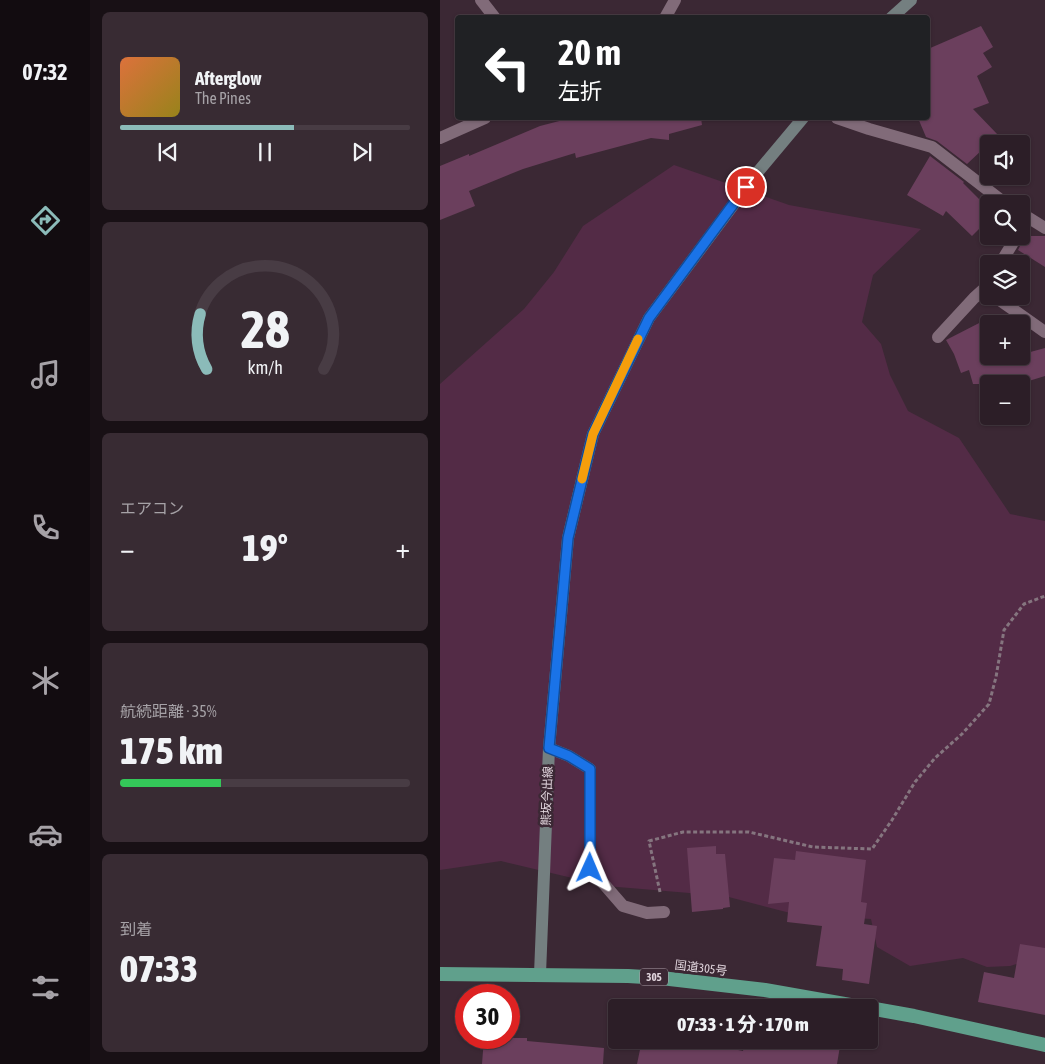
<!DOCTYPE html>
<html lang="ja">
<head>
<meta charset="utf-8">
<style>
	:root { --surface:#2c1e27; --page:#382b33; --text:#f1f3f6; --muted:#a6a2a7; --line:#483c44; --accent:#8bbbb9 }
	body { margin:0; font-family:"Asap Condensed","Noto Sans JP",sans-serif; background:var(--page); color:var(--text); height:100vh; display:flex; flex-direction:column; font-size:19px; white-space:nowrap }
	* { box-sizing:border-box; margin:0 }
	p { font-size:16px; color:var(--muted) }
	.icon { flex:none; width:28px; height:28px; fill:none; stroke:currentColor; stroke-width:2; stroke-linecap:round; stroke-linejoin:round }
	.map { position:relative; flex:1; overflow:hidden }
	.drawer { display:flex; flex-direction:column; gap:12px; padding:12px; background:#181015; width:350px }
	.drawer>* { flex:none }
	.hud { position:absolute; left:15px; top:15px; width:475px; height:105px; border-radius:5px; box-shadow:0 1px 4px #0004,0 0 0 1px var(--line); background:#202124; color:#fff; overflow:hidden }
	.fabs { position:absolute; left:540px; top:135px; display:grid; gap:10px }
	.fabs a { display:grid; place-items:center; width:50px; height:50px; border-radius:5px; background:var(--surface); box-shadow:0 1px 4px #0004,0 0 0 1px var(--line); font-size:25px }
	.speed { position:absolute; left:15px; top:984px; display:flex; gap:10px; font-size:25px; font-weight:700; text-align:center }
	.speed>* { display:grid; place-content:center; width:65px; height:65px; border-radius:50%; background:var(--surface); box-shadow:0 1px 4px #0004,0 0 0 1px var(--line); line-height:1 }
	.speed .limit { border:8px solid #d22; background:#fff; color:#111 }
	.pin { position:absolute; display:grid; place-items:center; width:42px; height:42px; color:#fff; margin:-21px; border:2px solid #fff; border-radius:50%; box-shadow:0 1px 5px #0007 }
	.me { position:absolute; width:55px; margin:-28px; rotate:1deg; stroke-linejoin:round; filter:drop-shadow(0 0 4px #0008) }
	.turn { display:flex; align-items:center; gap:18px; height:105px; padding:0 20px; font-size:22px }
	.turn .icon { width:65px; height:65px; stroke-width:2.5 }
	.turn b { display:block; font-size:35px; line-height:42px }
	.big { font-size:38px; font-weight:800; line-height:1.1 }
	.drawer .tile { flex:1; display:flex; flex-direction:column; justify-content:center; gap:8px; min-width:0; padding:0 18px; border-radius:8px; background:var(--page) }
	.drawer .dial { align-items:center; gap:0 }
	.dial svg { height:130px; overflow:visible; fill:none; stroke:var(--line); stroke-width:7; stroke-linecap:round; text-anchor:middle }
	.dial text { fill:var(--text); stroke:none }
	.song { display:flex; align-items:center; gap:15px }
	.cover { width:60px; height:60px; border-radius:8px; background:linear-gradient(135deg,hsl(20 70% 55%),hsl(50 70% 35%)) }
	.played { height:5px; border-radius:2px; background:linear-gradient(90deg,var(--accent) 60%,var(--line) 60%) }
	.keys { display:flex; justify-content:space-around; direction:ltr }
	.heat { display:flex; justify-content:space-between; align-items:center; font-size:28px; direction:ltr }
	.charge { height:8px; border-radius:4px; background:linear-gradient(90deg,#34c759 35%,var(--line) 0) }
	.trip { position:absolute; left:168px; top:999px; width:270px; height:50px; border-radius:5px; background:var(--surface); box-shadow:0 1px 4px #0004,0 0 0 1px var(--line); font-weight:800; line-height:50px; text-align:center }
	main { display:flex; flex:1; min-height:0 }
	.dock { display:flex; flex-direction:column; width:90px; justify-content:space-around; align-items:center; background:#120c10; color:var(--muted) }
	.dock .icon { width:35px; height:35px }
	.dock .active { color:var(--accent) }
	.dock b { font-size:22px; color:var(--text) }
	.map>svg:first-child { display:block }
	.green { fill:#532b46 }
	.building { fill:#6b3f5d }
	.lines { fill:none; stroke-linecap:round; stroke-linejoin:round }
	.path { stroke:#85757f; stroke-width:3; stroke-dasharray:4 2.5; stroke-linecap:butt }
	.service { stroke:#816b79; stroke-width:12 }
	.minor { stroke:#816b79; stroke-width:12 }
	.secondary { stroke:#747f80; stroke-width:12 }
	.trunk { stroke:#60a08c; stroke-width:14 }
	.route-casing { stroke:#114b97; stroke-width:12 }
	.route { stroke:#1a73e8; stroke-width:9 }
	.slow { stroke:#f59e0b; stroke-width:9 }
	.labels { text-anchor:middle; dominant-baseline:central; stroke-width:5; stroke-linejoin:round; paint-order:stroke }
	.shield { fill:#3b2834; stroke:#aea0aa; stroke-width:1 }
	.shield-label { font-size:11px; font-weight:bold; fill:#e0d4dc }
	.street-label { font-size:12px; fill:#e0d4dc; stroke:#3b2834 }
</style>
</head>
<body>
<main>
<nav class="dock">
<b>07:32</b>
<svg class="icon active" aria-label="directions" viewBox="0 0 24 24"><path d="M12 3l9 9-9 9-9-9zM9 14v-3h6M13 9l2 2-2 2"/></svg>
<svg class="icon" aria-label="music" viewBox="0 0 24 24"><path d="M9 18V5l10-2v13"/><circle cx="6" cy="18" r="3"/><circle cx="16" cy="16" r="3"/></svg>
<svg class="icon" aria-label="phone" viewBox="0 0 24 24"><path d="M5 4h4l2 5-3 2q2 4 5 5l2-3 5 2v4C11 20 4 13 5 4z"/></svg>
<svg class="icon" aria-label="climate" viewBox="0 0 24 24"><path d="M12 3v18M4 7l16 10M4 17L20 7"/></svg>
<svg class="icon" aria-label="car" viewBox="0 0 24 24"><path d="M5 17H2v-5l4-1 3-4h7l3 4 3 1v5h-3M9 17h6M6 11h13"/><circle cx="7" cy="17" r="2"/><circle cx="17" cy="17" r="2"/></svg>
<svg class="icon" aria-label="filters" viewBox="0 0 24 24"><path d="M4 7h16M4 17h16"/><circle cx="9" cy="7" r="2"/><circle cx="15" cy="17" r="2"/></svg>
</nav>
<section class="drawer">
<div class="tile">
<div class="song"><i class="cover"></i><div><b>Afterglow</b><p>The Pines</p></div></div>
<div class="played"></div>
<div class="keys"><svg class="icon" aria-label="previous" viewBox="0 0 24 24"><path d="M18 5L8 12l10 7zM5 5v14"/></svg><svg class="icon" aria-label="pause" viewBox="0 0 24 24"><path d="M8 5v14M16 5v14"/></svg><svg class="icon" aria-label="next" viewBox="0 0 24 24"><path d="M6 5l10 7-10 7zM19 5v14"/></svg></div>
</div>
<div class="tile dial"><svg viewBox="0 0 100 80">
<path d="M14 69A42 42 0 1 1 86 69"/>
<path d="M14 69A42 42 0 0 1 10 35" stroke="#8bbbb9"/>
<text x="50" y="56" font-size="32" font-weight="700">28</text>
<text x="50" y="72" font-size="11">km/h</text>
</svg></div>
<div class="tile"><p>エアコン</p>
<div class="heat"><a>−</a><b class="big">19°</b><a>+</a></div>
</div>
<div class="tile"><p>航続距離 · 35%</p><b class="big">175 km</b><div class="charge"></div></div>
<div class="tile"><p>到着</p><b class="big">07:33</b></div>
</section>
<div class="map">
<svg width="605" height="1064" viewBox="0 0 605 1064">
	<rect width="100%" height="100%" fill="#3b2834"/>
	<polygon class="green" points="234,165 349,205 481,229 433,275 422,322 441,344 450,375 468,411 519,438 570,514 605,521 605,955 570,966 547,967 523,958 470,966 437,947 431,919 354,914 285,896 166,886 61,861 0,870 0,384 84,309 114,272 143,226"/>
	<g class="building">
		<polygon points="541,26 553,47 543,53 552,67 537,76 549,103 533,109 558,135 527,164 497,141 486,137 478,118 488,118 488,49"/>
		<polygon points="131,118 261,118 262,125 229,134 229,140 211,138 136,158 135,153 83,169 29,191 35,206 0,220 0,166 29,154 29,156 100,126"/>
		<polygon points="490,156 524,182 523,183 549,209 549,219 532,236 506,211 503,216 467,195"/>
		<polygon points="585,236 605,236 605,267 578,250"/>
		<polygon points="547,319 549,324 549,356 581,356 581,351 583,354 605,348 605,376 579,384 533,384 529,370 521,373 514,354 506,340"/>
		<polygon points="276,846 276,854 285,854 290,907 283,908 283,909 252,912 247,848"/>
		<polygon points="356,851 426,860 421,902 427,903 424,924 437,926 429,984 402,980 403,969 376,966 382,926 347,922 349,902 328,904 334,858 355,860"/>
		<polygon points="580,944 605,948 605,1015 538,1002 544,972 574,978"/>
		<polygon points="44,1038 87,1038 87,1041 164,1048 163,1064 42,1064"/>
		<polygon points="202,1040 249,1040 303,1051 305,1040 401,1040 397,1064 197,1064"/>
	</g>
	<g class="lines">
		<polyline class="path" points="220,892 209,841 243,832 309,832 373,847 432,849 452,820 475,782 495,758 522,734 549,704 556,677 564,630 584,604 605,596"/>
		<polyline class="service" points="498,337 534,298 544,289"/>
		<g class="minor">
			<polyline points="41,0 55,18"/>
			<polyline points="225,18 235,0"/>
			<polyline points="397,118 429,129 492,147 566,204"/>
			<polyline points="0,138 45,118"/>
			<polyline points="581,213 605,228"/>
			<polyline points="560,264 577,236"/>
			<polyline points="549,282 544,289 549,292"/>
			<polyline points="554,296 605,332"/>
			<polyline points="109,748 129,756 150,769 150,868 183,906 207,913 224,912"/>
		</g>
		<g class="secondary">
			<polyline points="451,18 471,0"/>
			<polyline points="100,974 109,748 128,538 153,434 209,318 317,173 363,118"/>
		</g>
		<g class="trunk">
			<polyline points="0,974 188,976 221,978 325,990 427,1008"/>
			<polyline points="429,1008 474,1016 605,1045"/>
		</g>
	</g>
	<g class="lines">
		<g class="route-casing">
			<polyline id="route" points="150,868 150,769 129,756 109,748 128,538 153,434 209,318 306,187"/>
		</g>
		<use href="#route" class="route"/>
		<polyline class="slow" points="142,479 153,434 198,339"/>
	</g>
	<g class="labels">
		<rect class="shield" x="200" y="968.5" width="28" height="17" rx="4"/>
		<g class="shield-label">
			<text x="214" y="977">305</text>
		</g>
		<g class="street-label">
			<text transform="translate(107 796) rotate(-88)">熊坂今出線</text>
			<text transform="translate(261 968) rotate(7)">国道305号</text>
		</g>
	</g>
</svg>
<div class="fabs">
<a><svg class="icon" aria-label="sound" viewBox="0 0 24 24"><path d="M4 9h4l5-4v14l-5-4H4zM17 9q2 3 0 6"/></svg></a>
<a><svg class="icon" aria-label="search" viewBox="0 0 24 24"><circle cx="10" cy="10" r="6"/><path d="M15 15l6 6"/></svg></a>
<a><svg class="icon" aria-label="layers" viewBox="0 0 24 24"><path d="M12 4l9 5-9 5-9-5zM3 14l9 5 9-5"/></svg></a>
<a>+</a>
<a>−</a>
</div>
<div class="speed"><div class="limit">30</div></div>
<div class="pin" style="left:306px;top:187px;background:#d93025"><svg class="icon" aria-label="arrive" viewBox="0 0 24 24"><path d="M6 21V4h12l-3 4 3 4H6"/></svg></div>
<svg class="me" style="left:150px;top:868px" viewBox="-20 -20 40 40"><path d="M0-17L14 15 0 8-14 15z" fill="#1a73e8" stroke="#fff" stroke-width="4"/></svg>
<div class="trip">07:33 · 1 分 · 170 m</div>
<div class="hud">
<div class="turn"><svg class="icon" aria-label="left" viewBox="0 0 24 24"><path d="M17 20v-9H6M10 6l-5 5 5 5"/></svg><div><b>20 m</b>左折</div></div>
</div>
</div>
</main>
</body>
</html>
